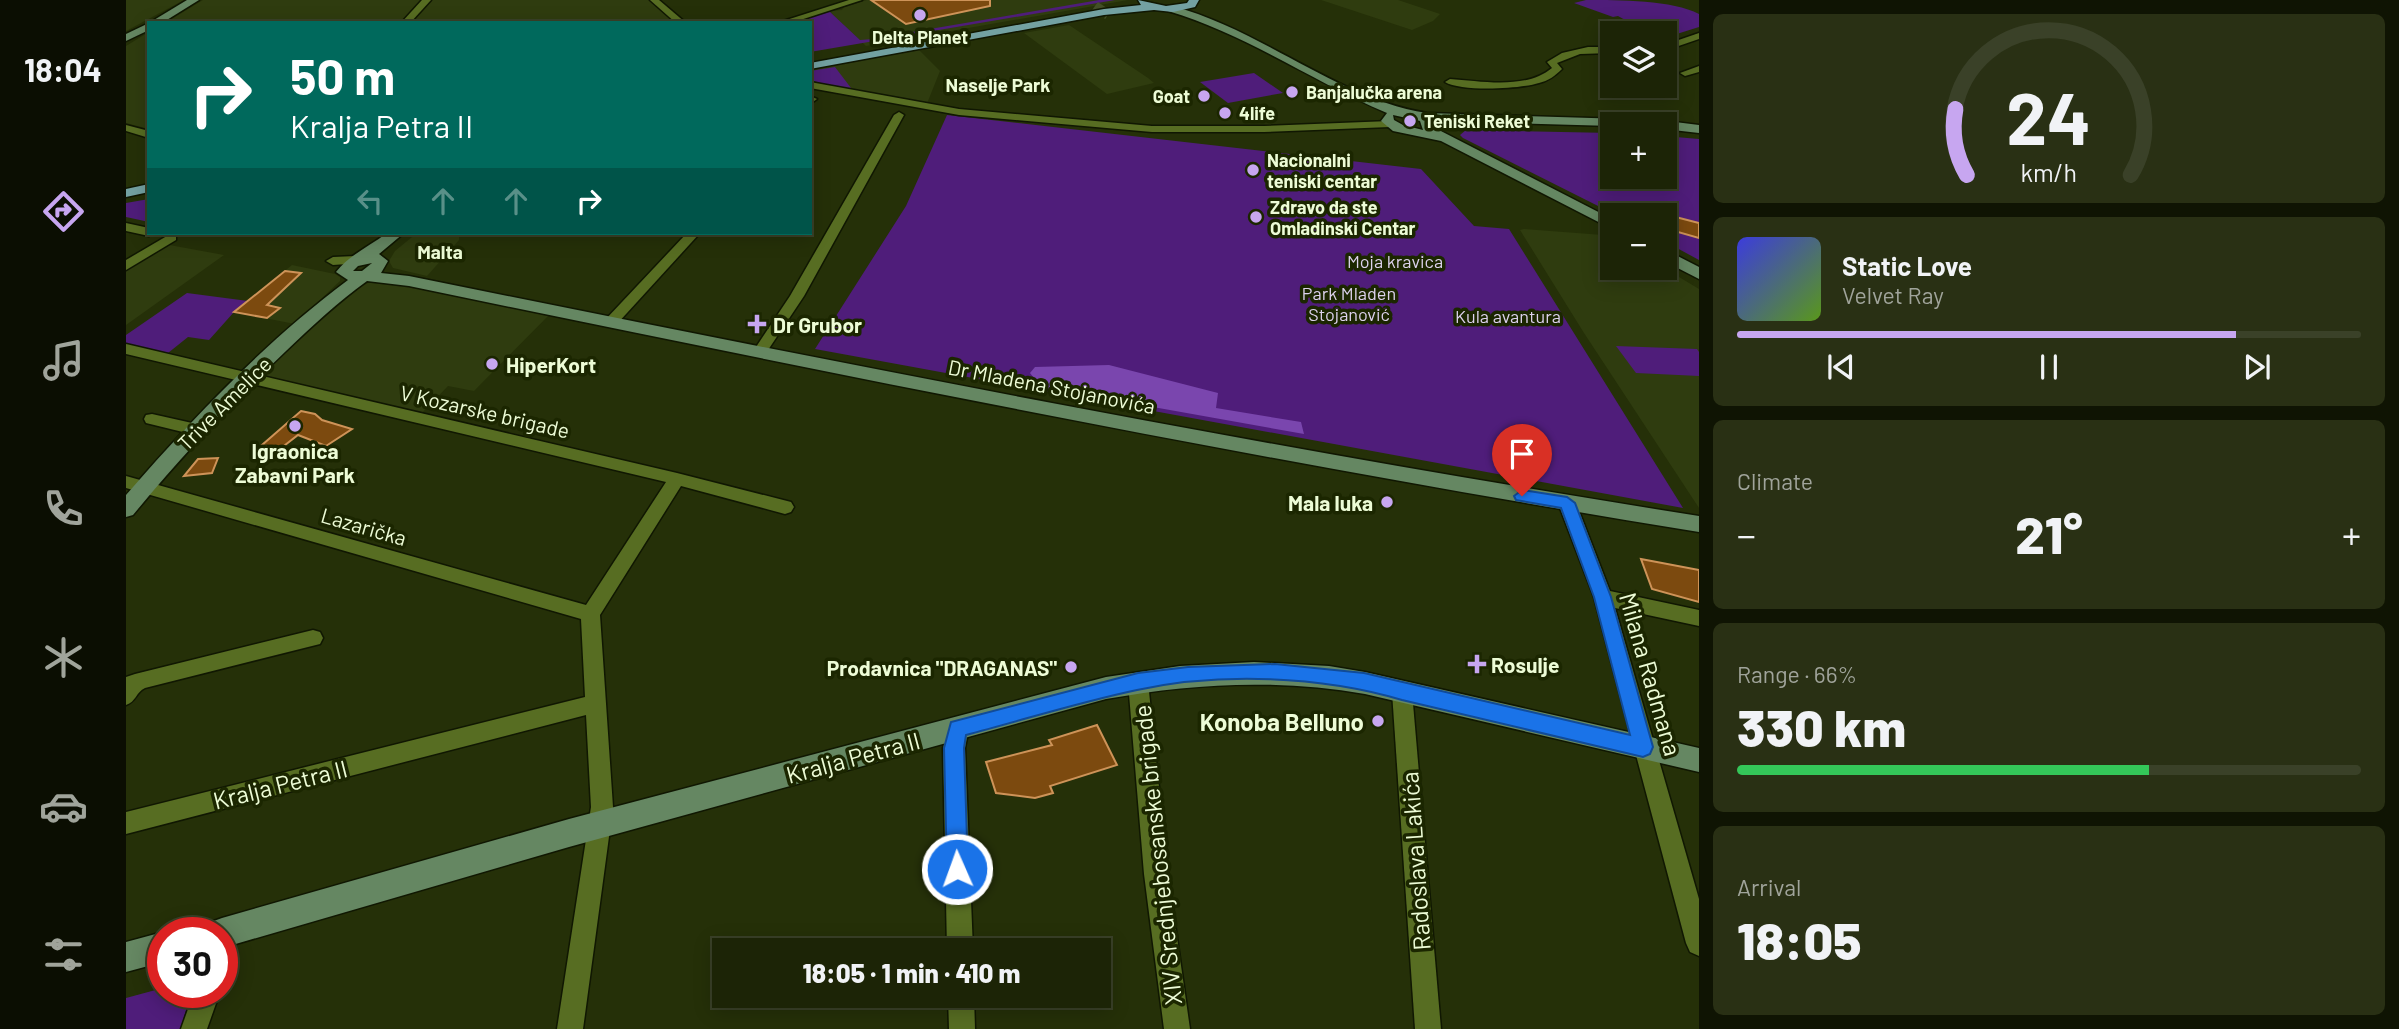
<!DOCTYPE html>
<html lang="en">
<head>
<meta charset="utf-8">
<style>
	:root { --surface:#1c2406; --page:#293014; --text:#f1f3f6; --muted:#a0a49b; --line:#3a4128; --accent:#c7a6f0 }
	body { margin:0; font-family:Barlow,sans-serif; background:var(--page); color:var(--text); height:100vh; display:flex; flex-direction:column; font-size:26px; white-space:nowrap }
	* { box-sizing:border-box; margin:0 }
	p { font-size:23px; color:var(--muted) }
	.icon { flex:none; width:38px; height:38px; fill:none; stroke:currentColor; stroke-width:2; stroke-linecap:round; stroke-linejoin:round }
	.map { position:relative; flex:1; overflow:hidden }
	.panel { display:flex; flex-direction:column; gap:14px; padding:14px; background:#0f1403; width:700px }
	.panel>* { flex:none }
	.top-card { position:absolute; left:21px; top:21px; width:665px; height:214px; border-radius:0px; box-shadow:0 4px 18px #0003,0 0 0 2px var(--line); background:#00695c; color:#fff; overflow:hidden }
	.tools { position:absolute; left:1474px; top:21px; display:grid; gap:14px }
	.tools a { display:grid; place-items:center; width:77px; height:77px; border-radius:0px; background:var(--surface); box-shadow:0 4px 18px #0003,0 0 0 2px var(--line); font-size:35px }
	.speed { position:absolute; left:21px; top:917px; display:flex; gap:14px; font-size:35px; font-weight:700; text-align:center }
	.speed>* { display:grid; place-content:center; width:91px; height:91px; border-radius:50%; background:var(--surface); box-shadow:0 4px 18px #0003,0 0 0 2px var(--line); line-height:1 }
	.speed .limit { border:10px solid #d22; background:#fff; color:#111 }
	.pin { position:absolute; display:grid; place-items:center; width:60px; height:60px; color:#fff; margin:-72px -30px; border-radius:50% 50% 50% 0; rotate:-45deg; box-shadow:0 0 7px #0007 }
	.pin .icon { rotate:45deg }
	.me { position:absolute; width:77px; margin:-38px; rotate:358deg; stroke-linejoin:round; filter:drop-shadow(0 0 5px #0008) }
	.turn { display:flex; align-items:center; gap:24px; height:147px; padding:0 28px; font-size:32px }
	.turn .icon { width:91px; height:91px; stroke-width:2.5 }
	.turn b { display:block; font-size:49px; line-height:60px }
	.lanes { display:flex; align-items:center; height:66px; padding:0 28px; background:#0003; justify-content:center; gap:35px; direction:ltr }
	.lanes .off { opacity:.35 }
	.big { font-size:52px; font-weight:800; line-height:1.1 }
	.panel .widget { flex:1; display:flex; flex-direction:column; justify-content:center; gap:10px; min-width:0; padding:0 24px; border-radius:10px; background:var(--page) }
	.panel .dial { align-items:center; gap:0 }
	.dial svg { height:182px; overflow:visible; fill:none; stroke:var(--line); stroke-width:7; stroke-linecap:round; text-anchor:middle }
	.dial text { fill:var(--text); stroke:none }
	.song { display:flex; align-items:center; gap:21px }
	.cover { width:84px; height:84px; border-radius:10px; background:linear-gradient(135deg,hsl(240 70% 55%),hsl(90 70% 35%)) }
	.played { height:7px; border-radius:4px; background:linear-gradient(90deg,var(--accent) 80%,var(--line) 80%) }
	.keys { display:flex; justify-content:space-around; direction:ltr }
	.heat { display:flex; justify-content:space-between; align-items:center; font-size:38px; direction:ltr }
	.charge { height:10px; border-radius:5px; background:linear-gradient(90deg,#34c759 66%,var(--line) 0) }
	.trip { position:absolute; left:586px; top:938px; width:399px; height:70px; border-radius:0px; background:var(--surface); box-shadow:0 4px 18px #0003,0 0 0 2px var(--line); font-weight:800; line-height:70px; text-align:center }
	main { display:flex; flex:1; min-height:0 }
	.dock { display:flex; flex-direction:column; width:126px; justify-content:space-around; align-items:center; background:#0b0e02; color:var(--muted) }
	.dock .icon { width:49px; height:49px }
	.dock .active { color:var(--accent) }
	.dock b { font-size:32px; color:var(--text) }
	.map>svg:first-child { display:block }
	.built { fill:#2f3c0f }
	.green { fill:#4f1d7a }
	.forest { fill:#7a46ae }
	.building { fill:#7c4a0f; stroke:#ce9358; stroke-width:2 }
	.lines { fill:none; stroke-linecap:round; stroke-linejoin:round }
	.street-tunnel { stroke:#434f27; stroke-width:10; stroke-dasharray:10 4.5; stroke-linecap:butt }
	.street-casing { stroke:#101702; stroke-width:3 }
	.secondary-casing { stroke:#101702; stroke-width:3 }
	.primary-casing { stroke:#101702; stroke-width:3 }
	.street { fill:#576d22; fill-rule:evenodd }
	.secondary { fill:#658762; fill-rule:evenodd }
	.primary { fill:#73a1a2; fill-rule:evenodd }
	.route { fill:#1a73e8; stroke:#114b97; stroke-width:2 }
	.poi-dot { fill:#c7a6f0; stroke:#1b2600; stroke-width:2.5 }
	.labels { text-anchor:middle; dominant-baseline:central; stroke-width:7; stroke-linejoin:round; paint-order:stroke }
	.far-poi-label { font-size:18px; font-weight:bold; fill:#edfcd6; stroke:#1b2600; text-anchor:start }
	.far-park-label { font-size:18px; fill:#ddd2ed; stroke:#1b2600 }
	.far-neighbourhood-label { font-size:19px; font-weight:bold; fill:#edfcd6; stroke:#1b2600 }
	.poi-label { font-size:21px; font-weight:bold; fill:#edfcd6; stroke:#1b2600; text-anchor:start }
	.street-label { font-size:21px; fill:#edfcd6; stroke:#1b2600 }
	.near-street-label { font-size:24px; fill:#edfcd6; stroke:#1b2600 }
	.near-poi-label { font-size:24px; font-weight:bold; fill:#edfcd6; stroke:#1b2600; text-anchor:end }
</style>
</head>
<body>
<main>
<nav class="dock">
<b>18:04</b>
<svg class="icon active" aria-label="directions" viewBox="0 0 24 24"><path d="M12 3l9 9-9 9-9-9zM9 14v-3h6M13 9l2 2-2 2"/></svg>
<svg class="icon" aria-label="music" viewBox="0 0 24 24"><path d="M9 18V5l10-2v13"/><circle cx="6" cy="18" r="3"/><circle cx="16" cy="16" r="3"/></svg>
<svg class="icon" aria-label="phone" viewBox="0 0 24 24"><path d="M5 4h4l2 5-3 2q2 4 5 5l2-3 5 2v4C11 20 4 13 5 4z"/></svg>
<svg class="icon" aria-label="climate" viewBox="0 0 24 24"><path d="M12 3v18M4 7l16 10M4 17L20 7"/></svg>
<svg class="icon" aria-label="car" viewBox="0 0 24 24"><path d="M5 17H2v-5l4-1 3-4h7l3 4 3 1v5h-3M9 17h6M6 11h13"/><circle cx="7" cy="17" r="2"/><circle cx="17" cy="17" r="2"/></svg>
<svg class="icon" aria-label="filters" viewBox="0 0 24 24"><path d="M4 7h16M4 17h16"/><circle cx="9" cy="7" r="2"/><circle cx="15" cy="17" r="2"/></svg>
</nav>
<div class="map">
<svg width="1573" height="1029" viewBox="0 0 1573 1029">
	<rect width="100%" height="100%" fill="#253008"/>
	<g class="built">
		<polygon points="0,0 58,0 0,31"/>
		<polygon points="77,0 298,0 276,23 39,23"/>
		<polygon points="306,0 523,0 551,23 286,23"/>
		<polygon points="741,0 1002,0 740,46 703,11 716,10 718,7"/>
		<polygon points="1195,0 1272,0 1314,14 1307,21 1286,30"/>
		<polygon points="943,25 1022,78 1028,83 981,94 898,33"/>
		<polygon points="23,32 23,129 0,123 0,46"/>
		<polygon points="792,49 814,71 800,106 684,82 684,67"/>
		<polygon points="1398,229 1477,235 1486,238 1486,268 1538,268 1573,289 1573,508 1458,333 1394,230"/>
		<polygon points="291,233 333,233 333,240 301,276 267,268 263,261 269,251"/>
		<polygon points="38,244 98,255 0,325 0,268"/>
		<polygon points="166,265 209,274 214,277 214,281 169,324 108,312"/>
		<polygon points="261,280 424,314 348,391 322,386 293,416 137,376 138,370 226,291 246,281"/>
	</g>
	<g class="green">
		<polygon points="973,0 989,0 684,52 684,23 664,23 703,11 734,40 747,39 753,35 757,37"/>
		<path d="M 1460,0 C 1493,0 1547,0 1573,14 L 1573,27 L 1538,38 L 1538,33 L 1513,33 L 1517,30 L 1492,16 L 1487,17 L 1448,3 Z"/>
		<polygon points="709,67 725,88 718,89 684,80 684,71"/>
		<polygon points="1128,73 1157,93 1102,103 1074,82"/>
		<polygon points="821,115 1295,169 1348,226 1383,229 1557,508 689,349 780,206"/>
		<polygon points="1340,130 1486,133 1486,177 1538,177 1538,136 1573,139 1573,260 1538,241 1538,215 1490,215 1337,138 1334,135"/>
		<polygon points="23,199 23,222 0,217 0,203"/>
		<polygon points="61,293 122,301 108,312 83,340 62,337 42,353 0,344 0,335"/>
		<polygon points="1490,346 1571,349 1573,352 1573,376 1510,373"/>
		<polygon points="37,988 37,992 66,992 54,1029 0,1029 0,998"/>
	</g>
	<polygon class="forest" points="983,365 1092,393 1090,408 1175,422 1178,434 915,387 904,373 909,367"/>
	<g class="building">
		<polygon points="745,0 864,0 864,6 780,24"/>
		<polygon points="1512,203 1538,214 1573,223 1573,238 1538,228 1538,215 1481,214"/>
		<polygon points="159,271 175,273 141,305 154,308 141,318 108,312"/>
		<polygon points="175,411 189,414 196,420 226,429 200,446 172,435 154,449 136,445"/>
		<polygon points="92,458 86,473 58,476 72,459"/>
		<polygon points="1515,559 1573,570 1573,602 1526,589"/>
		<polygon points="971,725 991,765 924,786 927,793 909,798 870,793 860,762 926,745 923,740"/>
	</g>
	<g class="lines">
		<polyline class="street-tunnel" points="969,6 982,15"/>
		<g class="street-casing">
			<g id="street">
				<polygon points="296,0 305,0 284,23 275,23"/>
				<polygon points="524,0 533,0 560,23 550,23"/>
				<polygon points="723,0 736,0 665,23 651,23"/>
				<polygon points="1573,33 1573,39 1538,51 1538,45"/>
				<path d="M 1462,47 L 1486,47 L 1486,53 L 1454,54 L 1431,63 L 1436,69 C 1429,76 1422,81 1413,83 C 1394,89 1335,92 1319,82 L 1324,79 C 1355,81 1400,90 1426,68 L 1421,62 L 1436,53 Z"/>
				<polygon points="1573,66 1573,72 1559,76 1554,73"/>
				<polygon points="684,82 833,109 1026,126 1138,126 1264,121 1269,124 1264,127 1138,132 1026,132 833,115 684,88"/>
				<polygon points="684,96 691,99 684,104"/>
				<polygon points="773,112 778,115 678,296 638,356 628,356 626,353 664,296 768,115"/>
				<polygon points="0,125 23,131 23,138 0,131"/>
				<polygon points="0,223 23,228 23,233 29,233 23,236 0,231"/>
				<polygon points="46,233 50,234 50,240 0,270 0,260"/>
				<polygon points="561,233 574,233 490,325 480,325 480,319"/>
				<polygon points="230,256 235,257 235,263 207,265 200,261 207,257"/>
				<polygon points="0,344 551,473 665,502 668,507 665,512 659,514 555,486 474,615 487,807 457,1029 431,1029 465,807 460,715 0,834 0,812 459,697 455,619 0,488 0,476 460,605 540,482 0,354"/>
				<polygon points="26,414 75,425 77,429 69,435 20,423 18,419 20,415"/>
				<polygon points="1441,497 1447,498 1450,503 1484,591 1573,610 1573,626 1489,608 1573,899 1573,956 1564,952 1560,943 1468,597 1432,503 1435,498"/>
				<path d="M 187,630 L 194,632 L 197,638 L 194,644 L 19,688 C 10,692 10,702 0,705 L 0,677 L 9,674 Z"/>
				<polygon points="1012,673 1019,676 1022,682 1042,874 1064,1029 1038,1029 1018,874 1002,682 1005,676"/>
				<polygon points="1276,683 1283,686 1286,692 1315,1029 1289,1029 1266,692 1269,686"/>
				<polygon points="832,718 840,721 843,728 839,748 847,950 821,950 817,748 824,721"/>
				<polygon points="68,992 94,992 81,1029 55,1029"/>
				<polygon points="822,996 848,996 849,1029 823,1029"/>
			</g>
		</g>
		<g class="secondary-casing">
			<g id="secondary">
				<polygon points="61,0 73,0 36,23 23,23"/>
				<path d="M 1046,6 C 1137,30 1212,99 1301,113 L 1533,120 L 1573,125 L 1573,133 L 1538,129 L 1538,124 L 1486,124 L 1486,126 L 1307,121 L 1309,128 L 1486,219 L 1486,229 L 1315,141 L 1267,131 L 1255,121 L 1261,113 C 1186,81 1120,34 1042,11 L 1041,9 ZM 1267,115 L 1294,121 L 1297,130 L 1277,125 L 1268,120 Z"/>
				<polygon points="23,23 23,30 0,41 0,34"/>
				<path d="M 261,233 L 278,233 L 253,254 L 262,261 L 255,273 L 283,276 C 712,363 1141,448 1573,516 L 1573,532 C 1141,462 712,375 283,286 L 241,281 C 212,302 186,326 160,351 C 106,402 55,457 7,515 L 0,517 L 0,495 C 67,418 140,341 222,280 L 210,272 C 223,255 244,246 261,233 ZM 246,263 L 236,271 L 227,271 L 232,266 Z"/>
				<polygon points="1538,249 1573,267 1573,279 1538,261"/>
				<path d="M 1128,662 L 1203,666 L 1239,672 L 1573,748 L 1573,772 L 1239,694 C 1152,679 1068,683 980,699 L 443,847 L 96,948 L 96,933 L 81,933 L 85,922 L 96,918 L 443,819 L 980,677 L 1054,666 Z"/>
				<polygon points="37,932 37,962 0,972 0,942"/>
			</g>
		</g>
		<g class="primary-casing">
			<g id="primary">
				<polygon points="1012,0 1040,6 1061,3 1063,0 1073,0 1069,7 1047,12 1028,10 978,15 684,69 684,63 978,9 1015,5"/>
				<polygon points="23,184 23,192 0,197 0,189"/>
			</g>
		</g>
		<use href="#street" class="street"/>
		<use href="#secondary" class="secondary"/>
		<use href="#primary" class="primary"/>
	</g>
	<path class="route" d="M 1396,490 L 1441,497 L 1449,503 L 1485,597 L 1527,747 L 1524,754 L 1517,757 L 1276,700 C 1195,676 1094,672 1011,690 C 954,702 897,720 840,735 L 838,748 L 842,869 L 839,876 L 831,879 L 824,876 L 821,869 L 818,748 L 825,722 L 1012,673 L 1062,667 L 1149,664 L 1238,673 L 1504,735 L 1468,597 L 1435,508 L 1390,500 L 1388,496 Z"/>
	<g class="poi-dot">
		<circle cx="794" cy="15" r="7"/>
		<circle cx="1166" cy="92" r="7"/>
		<circle cx="1078" cy="96" r="7"/>
		<circle cx="1099" cy="113" r="7"/>
		<circle cx="1284" cy="121" r="7"/>
		<circle cx="1127" cy="170" r="7"/>
		<circle cx="1130" cy="217" r="7"/>
		<path d="M627.5 313.5h7v7h7v7h-7v7h-7v-7h-7v-7h7z"/>
		<circle cx="366" cy="364" r="7"/>
		<circle cx="169" cy="426" r="7"/>
		<circle cx="1261" cy="502" r="7"/>
		<path d="M1347.5 653.5h7v7h7v7h-7v7h-7v-7h-7v-7h7z"/>
		<circle cx="945" cy="667" r="7"/>
		<circle cx="1252" cy="721" r="7"/>
	</g>
	<g class="labels">
		<g class="far-poi-label">
			<text x="794" y="37" text-anchor="middle">Delta Planet</text>
			<text x="1180" y="92">Banjalučka arena</text>
			<text x="1064" y="96" text-anchor="end">Goat</text>
			<text x="1113" y="113">4life</text>
			<text x="1298" y="121">Teniski Reket</text>
			<text x="1141" y="160">Nacionalni<tspan x="1141" dy="21">teniski centar</tspan></text>
			<text x="1144" y="207">Zdravo da ste<tspan x="1144" dy="21">Omladinski Centar</tspan></text>
		</g>
		<g class="far-park-label">
			<text x="1269" y="261">Moja kravica</text>
			<text x="1223" y="293">Park Mladen<tspan x="1223" dy="21">Stojanović</tspan></text>
			<text x="1382" y="316">Kula avantura</text>
		</g>
		<g class="far-neighbourhood-label">
			<text x="872" y="84">Naselje Park</text>
			<text x="314" y="251">Malta</text>
		</g>
		<g class="poi-label">
			<text x="647" y="324">Dr Grubor</text>
			<text x="380" y="364">HiperKort</text>
			<text x="169" y="450" text-anchor="middle">Igraonica<tspan x="169" dy="24">Zabavni Park</tspan></text>
			<text x="1247" y="502" text-anchor="end">Mala luka</text>
			<text x="1365" y="664">Rosulje</text>
			<text x="931" y="667" text-anchor="end">Prodavnica "DRAGANAS"</text>
		</g>
		<g class="street-label">
			<text transform="translate(926 386) rotate(11)">Dr Mladena Stojanovića</text>
			<text transform="translate(98 403) rotate(-45)">Trive Amelice</text>
			<text transform="translate(359 411) rotate(13)">V Kozarske brigade</text>
			<text transform="translate(238 526) rotate(16)">Lazarička</text>
		</g>
		<g class="near-street-label">
			<text transform="translate(1525 674) rotate(74)">Milana Radmana</text>
			<text transform="translate(727 757) rotate(-15)">Kralja Petra II</text>
			<text transform="translate(154 784) rotate(-14)">Kralja Petra II</text>
			<text transform="translate(1031 855) rotate(-96)">XIV Srednjebosanske brigade</text>
			<text transform="translate(1289 861) rotate(-94)">Radoslava Lakića</text>
		</g>
		<g class="near-poi-label">
			<text x="1238" y="721">Konoba Belluno</text>
		</g>
	</g>
</svg>
<div class="tools">
<a><svg class="icon" aria-label="layers" viewBox="0 0 24 24"><path d="M12 4l9 5-9 5-9-5zM3 14l9 5 9-5"/></svg></a>
<a>+</a>
<a>−</a>
</div>
<div class="speed"><div class="limit">30</div></div>
<div class="pin" style="left:1396px;top:496px;background:#d93025"><svg class="icon" aria-label="arrive" viewBox="0 0 24 24"><path d="M6 21V4h12l-3 4 3 4H6"/></svg></div>
<svg class="me" style="left:831px;top:869px" viewBox="-20 -20 40 40"><circle r="17" fill="#1a73e8" stroke="#fff" stroke-width="3"/><path d="M0-11L8 9 0 5-8 9z" fill="#fff"/></svg>
<div class="trip">18:05 · 1 min · 410 m</div>
<div class="top-card">
<div class="turn"><svg class="icon" aria-label="right" viewBox="0 0 24 24"><path d="M7 20v-9h11M14 6l5 5-5 5"/></svg><div><b>50 m</b>Kralja Petra II</div></div>
<div class="lanes"><svg class="icon off" aria-label="left" viewBox="0 0 24 24"><path d="M17 20v-9H6M10 6l-5 5 5 5"/></svg><svg class="icon off" aria-label="ahead" viewBox="0 0 24 24"><path d="M12 20V5M6 11l6-6 6 6"/></svg><svg class="icon off" aria-label="ahead" viewBox="0 0 24 24"><path d="M12 20V5M6 11l6-6 6 6"/></svg><svg class="icon" aria-label="right" viewBox="0 0 24 24"><path d="M7 20v-9h11M14 6l5 5-5 5"/></svg></div>
</div>
</div>
<section class="panel">
<div class="widget dial"><svg viewBox="0 0 100 80">
<path d="M14 69A42 42 0 1 1 86 69"/>
<path d="M14 69A42 42 0 0 1 9 40" stroke="#c7a6f0"/>
<text x="50" y="56" font-size="32" font-weight="700">24</text>
<text x="50" y="72" font-size="11">km/h</text>
</svg></div>
<div class="widget">
<div class="song"><i class="cover"></i><div><b>Static Love</b><p>Velvet Ray</p></div></div>
<div class="played"></div>
<div class="keys"><svg class="icon" aria-label="previous" viewBox="0 0 24 24"><path d="M18 5L8 12l10 7zM5 5v14"/></svg><svg class="icon" aria-label="pause" viewBox="0 0 24 24"><path d="M8 5v14M16 5v14"/></svg><svg class="icon" aria-label="next" viewBox="0 0 24 24"><path d="M6 5l10 7-10 7zM19 5v14"/></svg></div>
</div>
<div class="widget"><p>Climate</p>
<div class="heat"><a>−</a><b class="big">21°</b><a>+</a></div>
</div>
<div class="widget"><p>Range · 66%</p><b class="big">330 km</b><div class="charge"></div></div>
<div class="widget"><p>Arrival</p><b class="big">18:05</b></div>
</section>
</main>
</body>
</html>
